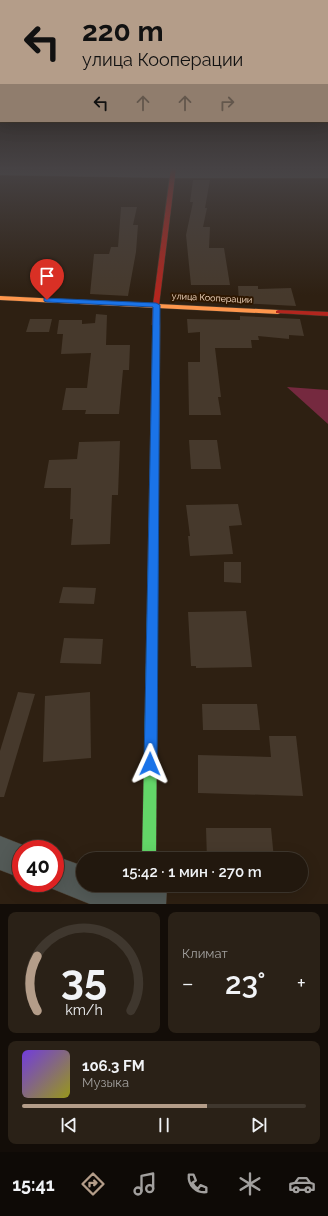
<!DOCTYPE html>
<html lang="ru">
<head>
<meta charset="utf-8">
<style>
	:root { --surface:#22180e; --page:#2a2117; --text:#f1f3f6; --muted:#a2a09e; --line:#3f372e; --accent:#b49d89 }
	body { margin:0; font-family:Raleway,sans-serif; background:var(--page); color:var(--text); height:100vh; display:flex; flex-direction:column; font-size:15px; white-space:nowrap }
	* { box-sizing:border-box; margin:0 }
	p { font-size:13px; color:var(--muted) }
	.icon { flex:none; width:22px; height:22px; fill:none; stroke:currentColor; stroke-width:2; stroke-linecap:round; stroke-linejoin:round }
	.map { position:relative; height:904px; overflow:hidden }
	.panel { display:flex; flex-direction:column; gap:8px; padding:8px; background:#130d08; flex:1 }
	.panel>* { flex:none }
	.hud { position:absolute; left:0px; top:0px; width:328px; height:122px; box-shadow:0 4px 16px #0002,0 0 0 1px var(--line); background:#b49d89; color:#111; overflow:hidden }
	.speed { position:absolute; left:12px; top:840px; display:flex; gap:8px; font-size:20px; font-weight:700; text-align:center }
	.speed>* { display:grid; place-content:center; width:52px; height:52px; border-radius:50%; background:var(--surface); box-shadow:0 4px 16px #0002,0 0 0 1px var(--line); line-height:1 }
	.speed .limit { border:6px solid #d22; background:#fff; color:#111 }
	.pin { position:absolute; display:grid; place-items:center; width:34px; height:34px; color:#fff; margin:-41px -17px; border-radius:50% 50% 50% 0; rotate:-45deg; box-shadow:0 0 4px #0007 }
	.pin .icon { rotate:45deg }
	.me { position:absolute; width:44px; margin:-22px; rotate:1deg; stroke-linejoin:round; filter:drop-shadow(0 0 3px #0008) }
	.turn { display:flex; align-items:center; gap:14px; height:84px; padding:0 16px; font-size:18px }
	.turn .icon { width:52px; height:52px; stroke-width:2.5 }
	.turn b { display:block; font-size:28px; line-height:34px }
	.lanes { display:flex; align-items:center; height:38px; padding:0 16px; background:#0003; justify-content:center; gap:20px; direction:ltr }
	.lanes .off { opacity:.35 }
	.big { font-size:30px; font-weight:600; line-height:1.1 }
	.panel .widget { flex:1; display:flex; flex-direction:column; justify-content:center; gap:6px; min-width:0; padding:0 14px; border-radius:8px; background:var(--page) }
	.panel .dial { align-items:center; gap:0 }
	.dial svg { height:104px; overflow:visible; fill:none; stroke:var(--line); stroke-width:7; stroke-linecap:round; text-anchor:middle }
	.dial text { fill:var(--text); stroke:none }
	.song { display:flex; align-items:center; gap:12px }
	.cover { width:48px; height:48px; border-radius:6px; background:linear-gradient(135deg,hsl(260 70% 55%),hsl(60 70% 35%)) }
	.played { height:4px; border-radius:2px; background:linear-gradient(90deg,var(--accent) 65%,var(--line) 65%) }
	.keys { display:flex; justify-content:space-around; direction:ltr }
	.heat { display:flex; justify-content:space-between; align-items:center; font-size:22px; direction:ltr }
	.panel .tiles { flex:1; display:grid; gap:8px; grid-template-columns:1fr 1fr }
	.widget:last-child { grid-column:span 2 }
	.trip { position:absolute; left:76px; top:852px; width:232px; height:40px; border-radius:20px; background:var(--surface); box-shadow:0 4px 16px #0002,0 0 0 1px var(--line); font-weight:600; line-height:40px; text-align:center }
	.tabs { display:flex; height:64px; justify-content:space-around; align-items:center; background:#0e0a06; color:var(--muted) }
	.tabs .icon { width:28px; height:28px }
	.tabs .selected { color:var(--accent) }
	.tabs b { font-size:18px; color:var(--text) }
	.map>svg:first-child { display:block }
	.green { fill:#75293f }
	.building { fill:#46392c }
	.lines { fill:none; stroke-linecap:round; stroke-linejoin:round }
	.street-casing { stroke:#483b2e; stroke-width:1 }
	.fast-casing { stroke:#483b2e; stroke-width:1 }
	.slow-casing { stroke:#483b2e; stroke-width:1 }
	.jam-casing { stroke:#483b2e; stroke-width:1 }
	.street { fill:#535a57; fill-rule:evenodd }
	.fast { fill:#63d668; fill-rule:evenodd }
	.slow { fill:#ff974d; fill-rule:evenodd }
	.jam { fill:#b3261e; fill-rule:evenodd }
	.route { fill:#1a73e8; stroke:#114b97 }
	.labels { text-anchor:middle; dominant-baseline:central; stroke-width:4; stroke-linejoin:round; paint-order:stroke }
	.far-street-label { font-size:9px; fill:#fce1c9; stroke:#2e1700 }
</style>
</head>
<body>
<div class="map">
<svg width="328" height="904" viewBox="0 0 328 904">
	<rect width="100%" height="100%" fill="#2e2012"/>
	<polygon class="green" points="287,387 328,390 328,424"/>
	<g class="building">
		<polygon points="193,180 210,180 205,208 207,208 203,227 210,227 209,248 224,248 230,285 191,285 186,235 193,202 190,202"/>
		<polygon points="121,207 137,207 133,225 138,225 136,252 128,296 90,294 94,254 109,254 111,247 118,247"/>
		<polygon points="238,286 258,286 258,289 291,288 296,306 239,303"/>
		<polygon points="96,314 107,315 106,345 130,345 129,370 123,370 119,414 85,414 86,410 62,410 66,388 87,388 91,353 61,354 63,334 57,334 59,320 82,320 82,324 95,323"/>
		<polygon points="240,316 300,319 304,336 289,335 289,339 258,336 259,340 251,340 252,348 215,348 221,397 218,397 221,415 189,415 188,362 200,362 200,332 188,333 187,319 240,320"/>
		<polygon points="30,319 52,319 49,332 26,332"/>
		<polygon points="189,440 217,440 221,469 191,469"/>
		<polygon points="120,441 118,495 112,495 110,544 71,545 73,519 70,519 71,488 44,488 49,460 77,459 79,442"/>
		<polygon points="238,504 242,525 229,526 233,554 190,556 188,536 190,536 186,505"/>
		<polygon points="224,562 241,562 241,583 224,582"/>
		<polygon points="63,587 96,588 94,604 59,603"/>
		<polygon points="246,611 252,667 196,668 196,666 191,666 188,612"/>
		<polygon points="64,638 103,639 101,664 60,663"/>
		<polygon points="18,692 35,694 4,797 0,797 0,751"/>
		<polygon points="90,692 91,758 43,762 45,696"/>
		<polygon points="202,704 257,704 260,730 203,730"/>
		<polygon points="269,736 296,736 303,796 198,793 198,755 271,757"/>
		<polygon points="206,828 271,828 274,859 207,859"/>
	</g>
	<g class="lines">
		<g class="street-casing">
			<g id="street">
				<polygon points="0,168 328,170 328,178 174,178 0,175"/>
				<polygon points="0,836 33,849 21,849 21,878 0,870"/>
				<polygon points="55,856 83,866 83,885 167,885 166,904 90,904 43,885 42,883 55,883"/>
			</g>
		</g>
		<g class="fast-casing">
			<polygon id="fast" points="153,560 157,561 158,564 156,859 142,859 148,564 149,561"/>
		</g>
		<g class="slow-casing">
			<g id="slow">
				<polygon points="0,296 278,310 282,312 278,314 0,300"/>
				<polygon points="153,323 156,323 160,325 158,564 157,567 153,568 149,567 148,564"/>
			</g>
		</g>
		<g class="jam-casing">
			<g id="jam">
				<polygon points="171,168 176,168 159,305 160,325 156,327 152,325 153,305"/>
				<polygon points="278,310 328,312 328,316 276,313 276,311"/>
			</g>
		</g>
		<use href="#street" class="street"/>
		<use href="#fast" class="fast"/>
		<use href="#slow" class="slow"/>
		<use href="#jam" class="jam"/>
	</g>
	<linearGradient id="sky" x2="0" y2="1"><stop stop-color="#19120a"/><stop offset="0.57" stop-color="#464244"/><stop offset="1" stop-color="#464244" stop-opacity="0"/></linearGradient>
	<rect width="328" height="295" fill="url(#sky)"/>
	<polygon class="route" points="44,298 156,303 160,305 157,764 155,769 150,771 146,769 144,764 153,307 47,302 44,301"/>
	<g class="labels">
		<g class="far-street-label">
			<text transform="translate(212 298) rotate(3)">улица Кооперации</text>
		</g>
	</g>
</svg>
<div class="speed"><div class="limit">40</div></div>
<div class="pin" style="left:47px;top:300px;background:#d93025"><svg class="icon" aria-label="arrive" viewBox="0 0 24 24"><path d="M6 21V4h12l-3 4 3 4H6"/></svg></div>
<svg class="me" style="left:150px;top:764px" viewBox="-20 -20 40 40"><path d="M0-17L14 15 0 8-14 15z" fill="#1a73e8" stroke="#fff" stroke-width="4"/></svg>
<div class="trip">15:42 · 1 мин · 270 m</div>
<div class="hud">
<div class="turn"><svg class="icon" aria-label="left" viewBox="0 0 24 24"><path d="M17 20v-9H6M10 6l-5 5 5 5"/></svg><div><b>220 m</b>улица Кооперации</div></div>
<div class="lanes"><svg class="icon" aria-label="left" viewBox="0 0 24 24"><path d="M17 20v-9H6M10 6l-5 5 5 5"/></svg><svg class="icon off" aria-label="ahead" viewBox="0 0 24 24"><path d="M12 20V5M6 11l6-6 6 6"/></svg><svg class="icon off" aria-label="ahead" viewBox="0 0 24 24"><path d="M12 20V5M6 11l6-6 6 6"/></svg><svg class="icon off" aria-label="right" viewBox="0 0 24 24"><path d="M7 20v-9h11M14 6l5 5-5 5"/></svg></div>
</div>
</div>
<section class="panel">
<div class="tiles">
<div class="widget dial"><svg viewBox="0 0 100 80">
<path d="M14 69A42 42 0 1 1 86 69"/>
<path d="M14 69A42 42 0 0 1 14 27" stroke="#b49d89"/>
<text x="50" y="56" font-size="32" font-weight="700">35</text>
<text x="50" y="72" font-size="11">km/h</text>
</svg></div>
<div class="widget"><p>Климат</p>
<div class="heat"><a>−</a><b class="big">23°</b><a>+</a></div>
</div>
<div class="widget">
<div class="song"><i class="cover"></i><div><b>106.3 FM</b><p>Музыка</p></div></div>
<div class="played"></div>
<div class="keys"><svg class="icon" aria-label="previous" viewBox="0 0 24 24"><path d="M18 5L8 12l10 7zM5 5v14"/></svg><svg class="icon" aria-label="pause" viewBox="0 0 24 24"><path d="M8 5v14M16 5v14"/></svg><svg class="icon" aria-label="next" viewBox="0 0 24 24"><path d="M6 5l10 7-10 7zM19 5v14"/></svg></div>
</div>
</div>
</section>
<nav class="tabs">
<b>15:41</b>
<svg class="icon selected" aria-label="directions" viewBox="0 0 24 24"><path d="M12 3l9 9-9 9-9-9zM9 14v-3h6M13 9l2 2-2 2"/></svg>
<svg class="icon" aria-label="music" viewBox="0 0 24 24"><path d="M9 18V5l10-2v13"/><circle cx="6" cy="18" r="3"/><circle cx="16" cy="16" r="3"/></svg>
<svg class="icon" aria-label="phone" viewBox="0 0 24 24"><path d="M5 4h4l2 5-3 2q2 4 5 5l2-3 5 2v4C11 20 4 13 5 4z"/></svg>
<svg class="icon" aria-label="climate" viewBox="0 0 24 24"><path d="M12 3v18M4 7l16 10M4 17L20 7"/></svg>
<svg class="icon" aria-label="car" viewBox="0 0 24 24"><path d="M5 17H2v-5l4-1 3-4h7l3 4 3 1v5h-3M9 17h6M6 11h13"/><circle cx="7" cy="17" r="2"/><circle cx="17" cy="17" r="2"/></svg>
</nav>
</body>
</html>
